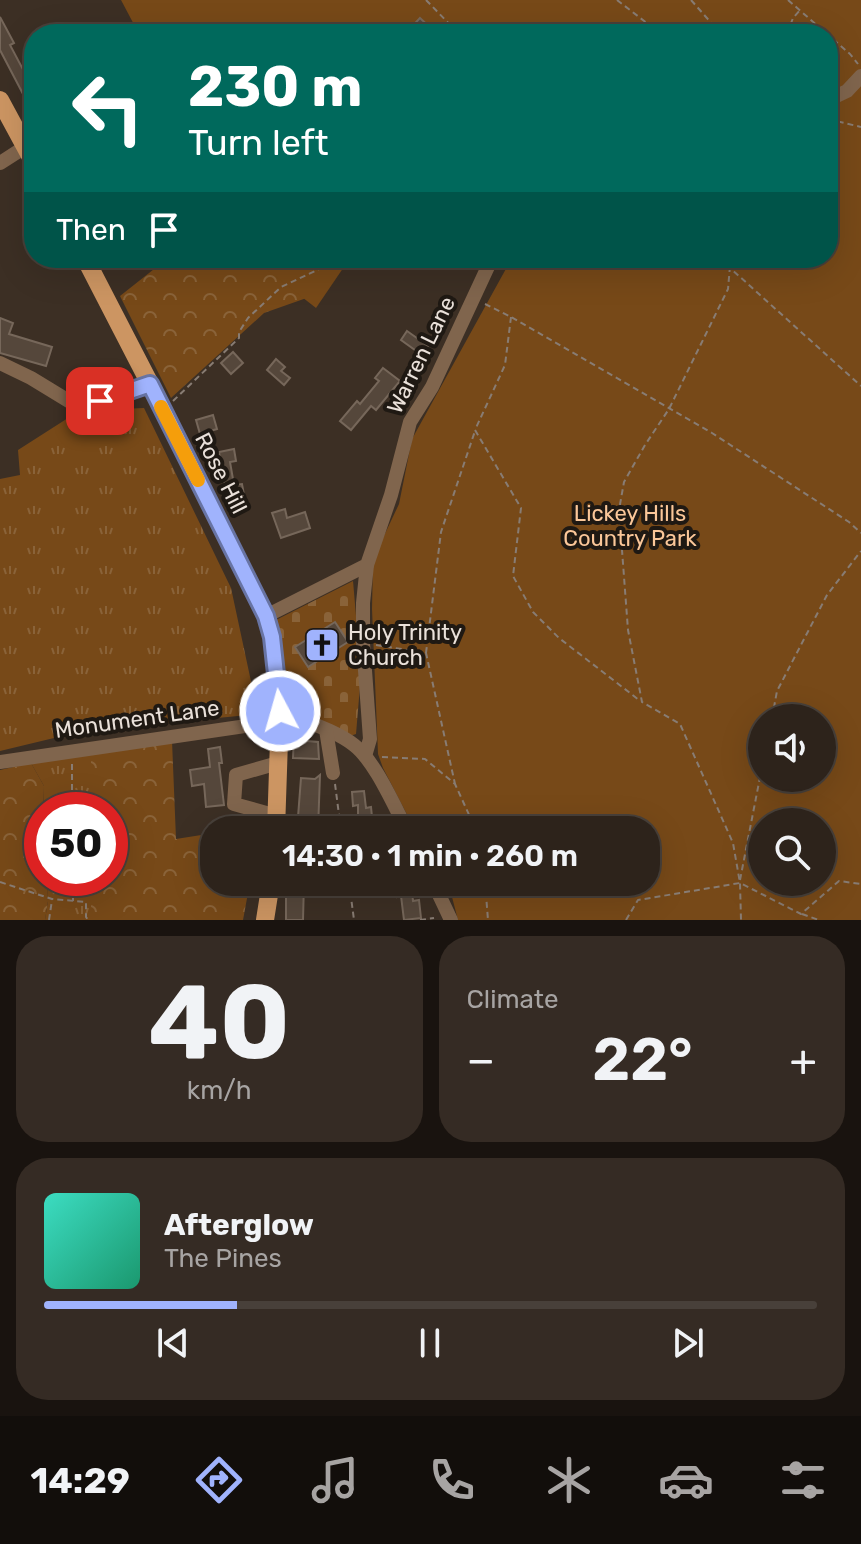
<!DOCTYPE html>
<html lang="en">
<head>
<meta charset="utf-8">
<style>
	:root { --surface:#2d231b; --page:#352b24; --text:#f1f3f6; --muted:#a7a4a3; --line:#48403a; --accent:#a0b3fd }
	body { margin:0; font-family:Rubik,sans-serif; background:var(--page); color:var(--text); height:100vh; display:flex; flex-direction:column; font-size:30px; white-space:nowrap }
	* { box-sizing:border-box; margin:0 }
	p { font-size:26px; color:var(--muted) }
	.icon { flex:none; width:44px; height:44px; fill:none; stroke:currentColor; stroke-width:2; stroke-linecap:round; stroke-linejoin:round }
	.map { position:relative; height:920px; overflow:hidden }
	.side { display:flex; flex-direction:column; gap:16px; padding:16px; background:#19130f; flex:1 }
	.side>* { flex:none }
	.top-card { position:absolute; left:24px; top:24px; width:814px; height:244px; border-radius:32px; box-shadow:0 8px 32px #0002,0 0 0 2px var(--line); background:#00695c; color:#fff; overflow:hidden }
	.controls { position:absolute; left:748px; top:704px; display:grid; gap:16px }
	.controls a { display:grid; place-items:center; width:88px; height:88px; border-radius:50%; background:var(--surface); box-shadow:0 8px 32px #0002,0 0 0 2px var(--line); font-size:40px }
	.speed { position:absolute; left:24px; top:792px; display:flex; gap:16px; font-size:40px; font-weight:700; text-align:center }
	.speed>* { display:grid; place-content:center; width:104px; height:104px; border-radius:50%; background:var(--surface); box-shadow:0 8px 32px #0002,0 0 0 2px var(--line); line-height:1 }
	.speed .limit { border:12px solid #d22; background:#fff; color:#111 }
	.pin { position:absolute; display:grid; place-items:center; width:68px; height:68px; color:#fff; margin:-34px; border-radius:16px; box-shadow:0 4px 12px #0006 }
	.me { position:absolute; width:88px; margin:-44px; rotate:354deg; stroke-linejoin:round; filter:drop-shadow(0 0 6px #0008) }
	.turn { display:flex; align-items:center; gap:28px; height:168px; padding:0 32px; font-size:36px }
	.turn .icon { width:104px; height:104px; stroke-width:2.5 }
	.turn b { display:block; font-size:56px; line-height:68px }
	.then { display:flex; align-items:center; height:76px; padding:0 32px; background:#0003; gap:16px; font-size:30px }
	.big { font-size:60px; font-weight:600; line-height:1.1 }
	.side .widget { flex:1; display:flex; flex-direction:column; justify-content:center; gap:12px; min-width:0; padding:0 28px; border-radius:32px; background:var(--page) }
	.side .dial { align-items:center; gap:0 }
	.dial b { font-size:104px; line-height:1 }
	.song { display:flex; align-items:center; gap:24px }
	.cover { width:96px; height:96px; border-radius:12px; background:linear-gradient(135deg,hsl(170 70% 55%),hsl(160 70% 35%)) }
	.played { height:8px; border-radius:4px; background:linear-gradient(90deg,var(--accent) 25%,var(--line) 25%) }
	.keys { display:flex; justify-content:space-around; direction:ltr }
	.heat { display:flex; justify-content:space-between; align-items:center; font-size:44px; direction:ltr }
	.side .tiles { flex:1; display:grid; gap:16px; grid-template-columns:1fr 1fr }
	.widget:last-child { grid-column:span 2 }
	.trip { position:absolute; left:200px; top:816px; width:460px; height:80px; border-radius:32px; background:var(--surface); box-shadow:0 8px 32px #0002,0 0 0 2px var(--line); font-weight:600; line-height:80px; text-align:center }
	.tab-bar { display:flex; height:128px; justify-content:space-around; align-items:center; background:#120e0b; color:var(--muted) }
	.tab-bar .icon { width:56px; height:56px }
	.tab-bar .current { color:var(--accent) }
	.tab-bar b { font-size:36px; color:var(--text) }
	.map>svg:first-child { display:block }
	.grass { fill:url(#grass-tufts) }
	.forest { fill:url(#forest-crowns) }
	.cemetery { fill:url(#cemetery-stones) }
	.park { fill:#774918; fill-rule:evenodd }
	.building { fill:#55473b; stroke:#76675a; stroke-width:2 }
	.lines { fill:none; stroke-linecap:round; stroke-linejoin:round }
	.path { stroke:#887c73; stroke-width:2; stroke-dasharray:6 4; stroke-linecap:butt }
	.minor { stroke:#80654d; stroke-width:14 }
	.major { stroke:#cc9562; stroke-width:18 }
	.route-casing { stroke:#6874a4; stroke-width:20 }
	.route { stroke:#a0b3fd; stroke-width:14 }
	.slow { stroke:#f59e0b; stroke-width:14 }
	.labels { text-anchor:middle; dominant-baseline:central; stroke-width:8; stroke-linejoin:round; paint-order:stroke }
	.street-label { font-size:22px; fill:#eae1da; stroke:#1f1913 }
	.park-label { font-size:22px; fill:#fbc799; stroke:#1f1913 }
	.poi-label { font-size:22px; fill:#eae1da; stroke:#1f1913; text-anchor:start }
</style>
</head>
<body>
<div class="map">
<svg width="861" height="920" viewBox="0 0 861 920">
	<defs>
		<pattern id="grass-tufts" width="24" height="20" patternUnits="userSpaceOnUse" patternTransform="scale(2)"><rect width="24" height="20" fill="#774918"/><path d="M3 7l-1-3M5 7V3M7 7l1-3M15 17l-1-3M17 17v-4M19 17l1-3" fill="none" stroke="#8a6339"/></pattern>
		<pattern id="forest-crowns" width="20" height="18" patternUnits="userSpaceOnUse" patternTransform="scale(2)"><rect width="20" height="18" fill="#774918"/><path d="M2 6a3 3 0 1 1 6 0M12 15a3 3 0 1 1 6 0" fill="none" stroke="#8a6339"/></pattern>
		<pattern id="cemetery-stones" width="16" height="16" patternUnits="userSpaceOnUse" patternTransform="scale(2)"><rect width="16" height="16" fill="#774918"/><path d="M2 7V4a2 2 0 0 1 4 0v3zM10 15v-3a2 2 0 0 1 4 0v3z" fill="#8a6339"/></pattern>
	</defs>
	<rect width="100%" height="100%" fill="#3c2f24"/>
	<g class="grass">
		<polygon points="144,408 231,588 258,714 83,731 0,751 0,479 20,475 18,450 79,411"/>
		<polygon points="91,754 91,810 44,810 44,786 31,763"/>
		<polygon points="47,878 91,878 91,920 45,920 48,901"/>
	</g>
	<g class="forest">
		<polygon points="168,258 342,258 315,295 264,313 171,398 120,296"/>
		<polygon points="172,741 176,839 214,833 214,882 250,882 243,920 91,920 91,878 110,878 110,810 91,810 91,754"/>
		<polygon points="31,763 44,786 42,878 47,878 48,901 45,920 0,920 0,770"/>
	</g>
	<polygon class="cemetery" points="353,581 361,674 356,734 350,736 297,711 288,699 272,622"/>
	<g class="park">
		<path d="M 121,0 L 861,0 L 861,920 L 458,920 L 452,897 L 444,882 L 646,882 L 646,830 L 415,830 L 383,768 L 378,754 L 372,609 L 373,559 L 399,504 L 412,439 L 512,258 L 828,258 L 828,34 L 139,34 ZM 762,718 L 822,718 L 822,778 L 762,778 ZM 762,822 L 822,822 L 822,882 L 762,882 Z"/>
		<polygon points="252,258 350,258 316,308"/>
	</g>
	<g class="building">
		<polygon points="0,17 14,43 10,45 28,79 34,76 34,115 0,50"/>
		<polygon points="420,18 437,34 405,34"/>
		<polygon points="0,318 13,323 9,334 52,347 46,366 0,353"/>
		<polygon points="407,331 428,346 422,355 401,340"/>
		<polygon points="233,352 243,363 231,374 221,363"/>
		<polygon points="276,359 285,367 281,371 290,378 284,385 267,370"/>
		<polygon points="383,368 400,381 376,410 371,406 351,430 340,421 357,401 360,404 379,381 375,378"/>
		<polygon points="213,415 217,429 200,434 196,420"/>
		<polygon points="234,449 236,461 230,462 234,485 242,484 244,495 227,498 219,452"/>
		<polygon points="285,509 287,518 305,512 310,528 281,538 272,513"/>
		<polygon points="335,622 348,642 308,667 295,647"/>
		<polygon points="294,735 307,735 307,741 318,742 319,759 293,758"/>
		<polygon points="220,747 222,763 219,763 224,805 206,807 204,784 192,786 190,770 210,767 208,749"/>
		<polygon points="320,775 318,830 297,830 301,778 315,779"/>
		<polygon points="364,791 366,808 371,807 373,827 363,828 362,815 358,815 358,805 353,806 352,792"/>
		<polygon points="290,882 304,882 303,920 286,920 286,897 290,897"/>
		<polygon points="395,882 411,882 413,901 419,900 421,918 404,920 401,896 397,897"/>
	</g>
	<g class="lines">
		<g class="path">
			<polyline points="426,0 459,34"/>
			<polyline points="617,0 661,34"/>
			<polyline points="691,0 721,34"/>
			<polyline points="788,0 850,54 858,64"/>
			<polyline points="787,34 793,18 800,10"/>
			<polyline points="828,119 861,127"/>
			<polyline points="305,258 370,269 461,265 473,266"/>
			<polyline points="719,258 861,386"/>
			<polyline points="730,266 728,289 669,409 645,445 624,482 619,510 628,630 642,702 680,724 733,843 740,883 741,920"/>
			<polyline points="485,304 511,317 712,433 849,522 861,533"/>
			<polyline points="511,317 505,365 475,430 521,508 513,576 533,612 559,638 639,700"/>
			<polyline points="173,401 239,338 239,332 248,318 281,287 343,258"/>
			<polyline points="376,645 426,653 455,784"/>
			<polyline points="426,653 441,532 475,431"/>
			<polyline points="772,718 777,691 827,595 861,551"/>
			<polyline points="382,757 425,759 455,784 476,830"/>
			<polyline points="72,764 72,810"/>
			<polyline points="335,784 341,830"/>
			<polyline points="73,878 73,901"/>
			<polyline points="740,880 762,767"/>
			<polyline points="0,882 52,899 86,902 86,917 88,920"/>
			<polyline points="349,882 354,920"/>
			<polyline points="485,882 488,920"/>
			<polyline points="802,914 819,920"/>
			<polyline points="49,920 52,900"/>
			<polyline points="420,920 434,918"/>
			<polyline points="626,920 638,900 740,883 801,914 839,881 861,884"/>
		</g>
		<g class="minor">
			<polyline points="828,100 847,91 861,76"/>
			<polyline points="0,163 25,147"/>
			<polyline points="0,363 31,378 72,403 100,401 150,384"/>
			<polyline points="266,616 367,565 391,495 410,422 432,387 492,258"/>
			<path d="M 280,711 C 303,721 335,730 354,745 C 375,761 394,806 407,830"/>
			<polyline points="326,730 333,773"/>
			<polyline points="365,756 370,739 363,643 363,603 367,565"/>
			<polyline points="0,762 280,721"/>
			<polyline points="277,816 234,804 236,775 278,763"/>
			<polyline points="433,882 451,920"/>
		</g>
		<g class="major">
			<polyline points="0,100 34,163"/>
			<polyline points="85,258 150,384 266,616 272,637 280,711 276,830"/>
			<polyline points="265,920 271,882"/>
		</g>
	</g>
	<g class="lines">
		<g class="route-casing">
			<polyline id="route" points="100,401 150,384 266,616 272,637 280,711"/>
		</g>
		<use href="#route" class="route"/>
		<polyline class="slow" points="161,407 198,480"/>
	</g>
	<defs>
		<g id="church-square" transform="scale(1.8)"><rect x="-9" y="-9" width="18" height="18" rx="4" fill="#a0b3fd" stroke="#1f1913"/><path d="M-1.2-6h2.4v3.5h3.3v2.4h-3.3V6h-2.4V-.1h-3.3v-2.4h3.3Z" fill="#111"/></g>
	</defs>
	<g fill-rule="evenodd">
		<use href="#church-square" x="322" y="645"/>
	</g>
	<g class="labels">
		<g class="street-label">
			<text transform="translate(421 355) rotate(-64)">Warren Lane</text>
			<text transform="translate(221 473) rotate(63)">Rose Hill</text>
			<text transform="translate(137 719) rotate(-8)">Monument Lane</text>
		</g>
		<g class="park-label">
			<text x="630" y="513">Lickey Hills<tspan x="630" dy="25">Country Park</tspan></text>
		</g>
		<g class="poi-label">
			<text x="348" y="632">Holy Trinity<tspan x="348" dy="25">Church</tspan></text>
		</g>
	</g>
</svg>
<div class="controls">
<a><svg class="icon" aria-label="sound" viewBox="0 0 24 24"><path d="M4 9h4l5-4v14l-5-4H4zM17 9q2 3 0 6"/></svg></a>
<a><svg class="icon" aria-label="search" viewBox="0 0 24 24"><circle cx="10" cy="10" r="6"/><path d="M15 15l6 6"/></svg></a>
</div>
<div class="speed"><div class="limit">50</div></div>
<div class="pin" style="left:100px;top:401px;background:#d93025"><svg class="icon" aria-label="arrive" viewBox="0 0 24 24"><path d="M6 21V4h12l-3 4 3 4H6"/></svg></div>
<svg class="me" style="left:280px;top:711px" viewBox="-20 -20 40 40"><circle r="17" fill="#a0b3fd" stroke="#fff" stroke-width="3"/><path d="M0-11L8 9 0 5-8 9z" fill="#fff"/></svg>
<div class="trip">14:30 · 1 min · 260 m</div>
<div class="top-card">
<div class="turn"><svg class="icon" aria-label="left" viewBox="0 0 24 24"><path d="M17 20v-9H6M10 6l-5 5 5 5"/></svg><div><b>230 m</b>Turn left</div></div>
<div class="then">Then<svg class="icon" aria-label="arrive" viewBox="0 0 24 24"><path d="M6 21V4h12l-3 4 3 4H6"/></svg></div>
</div>
</div>
<section class="side">
<div class="tiles">
<div class="widget dial"><b>40</b><p>km/h</p></div>
<div class="widget"><p>Climate</p>
<div class="heat"><a>−</a><b class="big">22°</b><a>+</a></div>
</div>
<div class="widget">
<div class="song"><i class="cover"></i><div><b>Afterglow</b><p>The Pines</p></div></div>
<div class="played"></div>
<div class="keys"><svg class="icon" aria-label="previous" viewBox="0 0 24 24"><path d="M18 5L8 12l10 7zM5 5v14"/></svg><svg class="icon" aria-label="pause" viewBox="0 0 24 24"><path d="M8 5v14M16 5v14"/></svg><svg class="icon" aria-label="next" viewBox="0 0 24 24"><path d="M6 5l10 7-10 7zM19 5v14"/></svg></div>
</div>
</div>
</section>
<nav class="tab-bar">
<b>14:29</b>
<svg class="icon current" aria-label="directions" viewBox="0 0 24 24"><path d="M12 3l9 9-9 9-9-9zM9 14v-3h6M13 9l2 2-2 2"/></svg>
<svg class="icon" aria-label="music" viewBox="0 0 24 24"><path d="M9 18V5l10-2v13"/><circle cx="6" cy="18" r="3"/><circle cx="16" cy="16" r="3"/></svg>
<svg class="icon" aria-label="phone" viewBox="0 0 24 24"><path d="M5 4h4l2 5-3 2q2 4 5 5l2-3 5 2v4C11 20 4 13 5 4z"/></svg>
<svg class="icon" aria-label="climate" viewBox="0 0 24 24"><path d="M12 3v18M4 7l16 10M4 17L20 7"/></svg>
<svg class="icon" aria-label="car" viewBox="0 0 24 24"><path d="M5 17H2v-5l4-1 3-4h7l3 4 3 1v5h-3M9 17h6M6 11h13"/><circle cx="7" cy="17" r="2"/><circle cx="17" cy="17" r="2"/></svg>
<svg class="icon" aria-label="filters" viewBox="0 0 24 24"><path d="M4 7h16M4 17h16"/><circle cx="9" cy="7" r="2"/><circle cx="15" cy="17" r="2"/></svg>
</nav>
</body>
</html>
